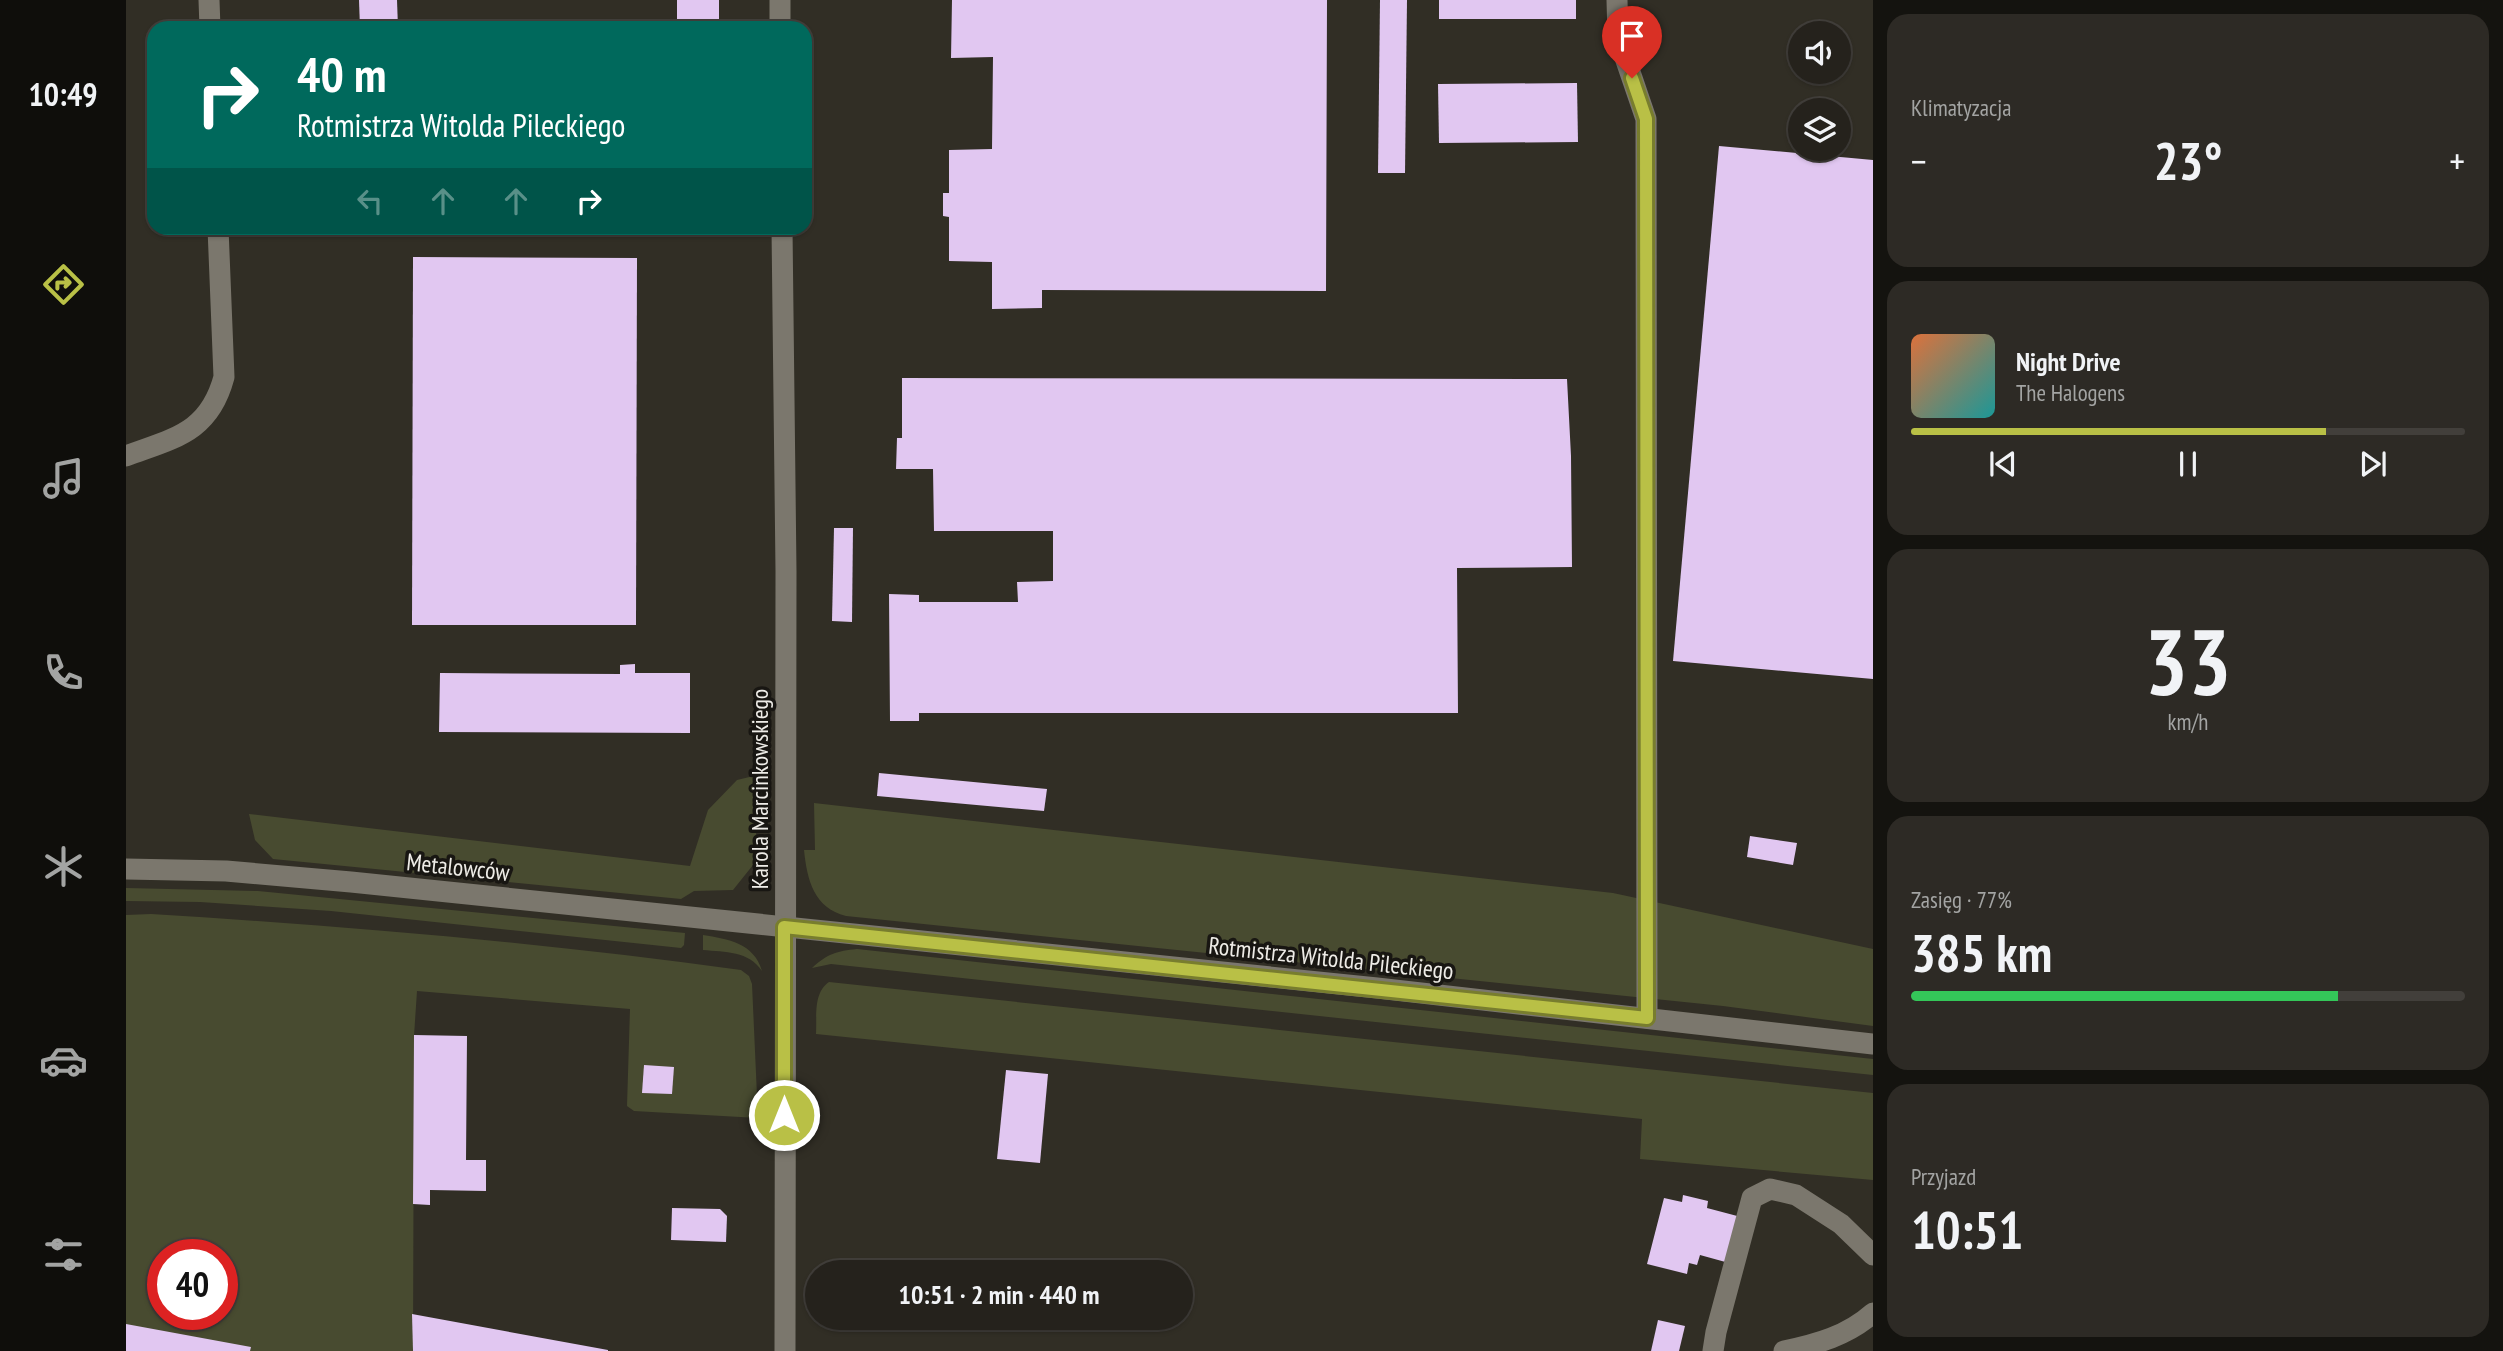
<!DOCTYPE html>
<html lang="pl">
<head>
<meta charset="utf-8">
<style>
	:root { --surface:#25221c; --page:#2d2a25; --text:#f1f3f6; --muted:#a3a4a3; --line:#423f3b; --accent:#b9c046 }
	body { margin:0; font-family:"PT Sans Narrow",sans-serif; background:var(--page); color:var(--text); height:100vh; display:flex; flex-direction:column; font-size:26px; white-space:nowrap }
	* { box-sizing:border-box; margin:0 }
	p { font-size:23px; color:var(--muted) }
	.icon { flex:none; width:38px; height:38px; fill:none; stroke:currentColor; stroke-width:2; stroke-linecap:round; stroke-linejoin:round }
	.map { position:relative; flex:1; overflow:hidden }
	.sheet { display:flex; flex-direction:column; gap:14px; padding:14px; background:#14130f; width:630px }
	.sheet>* { flex:none }
	.hud { position:absolute; left:21px; top:21px; width:665px; height:214px; border-radius:21px; box-shadow:0 2px 5px #0004,0 0 0 2px var(--line); background:#00695c; color:#fff; overflow:hidden }
	.tools { position:absolute; left:1662px; top:21px; display:grid; gap:14px }
	.tools a { display:grid; place-items:center; width:63px; height:63px; border-radius:50%; background:var(--surface); box-shadow:0 2px 5px #0004,0 0 0 2px var(--line); font-size:35px }
	.speed { position:absolute; left:21px; top:1239px; display:flex; gap:14px; font-size:35px; font-weight:700; text-align:center }
	.speed>* { display:grid; place-content:center; width:91px; height:91px; border-radius:50%; background:var(--surface); box-shadow:0 2px 5px #0004,0 0 0 2px var(--line); line-height:1 }
	.speed .limit { border:10px solid #d22; background:#fff; color:#111 }
	.pin { position:absolute; display:grid; place-items:center; width:60px; height:60px; color:#fff; margin:-72px -30px; border-radius:50% 50% 50% 0; rotate:-45deg; box-shadow:0 0 7px #0007 }
	.pin .icon { rotate:45deg }
	.me { position:absolute; width:77px; margin:-38px; rotate:0deg; stroke-linejoin:round; filter:drop-shadow(0 0 5px #0008) }
	.turn { display:flex; align-items:center; gap:24px; height:147px; padding:0 35px; font-size:32px }
	.turn .icon { width:91px; height:91px; stroke-width:2.5 }
	.turn b { display:block; font-size:49px; line-height:60px }
	.lanes { display:flex; align-items:center; height:66px; padding:0 35px; background:#0003; justify-content:center; gap:35px; direction:ltr }
	.lanes .off { opacity:.35 }
	.big { font-size:52px; font-weight:700; line-height:1.1 }
	.sheet .widget { flex:1; display:flex; flex-direction:column; justify-content:center; gap:10px; min-width:0; padding:0 24px; border-radius:21px; background:var(--page) }
	.sheet .dial { align-items:center; gap:0 }
	.dial b { font-size:91px; line-height:1 }
	.song { display:flex; align-items:center; gap:21px }
	.cover { width:84px; height:84px; border-radius:10px; background:linear-gradient(135deg,hsl(20 70% 55%),hsl(180 70% 35%)) }
	.played { height:7px; border-radius:4px; background:linear-gradient(90deg,var(--accent) 75%,var(--line) 75%) }
	.keys { display:flex; justify-content:space-around; direction:ltr }
	.heat { display:flex; justify-content:space-between; align-items:center; font-size:38px; direction:ltr }
	.charge { height:10px; border-radius:5px; background:linear-gradient(90deg,#34c759 77%,var(--line) 0) }
	.trip { position:absolute; left:679px; top:1260px; width:388px; height:70px; border-radius:35px; background:var(--surface); box-shadow:0 2px 5px #0004,0 0 0 2px var(--line); font-weight:700; line-height:70px; text-align:center }
	main { display:flex; flex:1; min-height:0 }
	.tab-bar { display:flex; flex-direction:column; width:126px; justify-content:space-around; align-items:center; background:#0f0e0b; color:var(--muted) }
	.tab-bar .icon { width:49px; height:49px }
	.tab-bar .current { color:var(--accent) }
	.tab-bar b { font-size:32px; color:var(--text) }
	.map>svg:first-child { display:block }
	.green { fill:#484b30; fill-rule:evenodd }
	.building { fill:#e1c7f1 }
	.lines { fill:none; stroke-linecap:round; stroke-linejoin:round }
	.minor { stroke:#7b776d; stroke-width:21 }
	.route-casing { stroke:#787d2e; stroke-width:18 }
	.route { stroke:#b9c046; stroke-width:12 }
	.labels { text-anchor:middle; dominant-baseline:central; stroke-width:7; stroke-linejoin:round; paint-order:stroke }
	.street-label { font-size:24px; fill:#eeece7; stroke:#181612 }
</style>
</head>
<body>
<main>
<nav class="tab-bar">
<b>10:49</b>
<svg class="icon current" aria-label="directions" viewBox="0 0 24 24"><path d="M12 3l9 9-9 9-9-9zM9 14v-3h6M13 9l2 2-2 2"/></svg>
<svg class="icon" aria-label="music" viewBox="0 0 24 24"><path d="M9 18V5l10-2v13"/><circle cx="6" cy="18" r="3"/><circle cx="16" cy="16" r="3"/></svg>
<svg class="icon" aria-label="phone" viewBox="0 0 24 24"><path d="M5 4h4l2 5-3 2q2 4 5 5l2-3 5 2v4C11 20 4 13 5 4z"/></svg>
<svg class="icon" aria-label="climate" viewBox="0 0 24 24"><path d="M12 3v18M4 7l16 10M4 17L20 7"/></svg>
<svg class="icon" aria-label="car" viewBox="0 0 24 24"><path d="M5 17H2v-5l4-1 3-4h7l3 4 3 1v5h-3M9 17h6M6 11h13"/><circle cx="7" cy="17" r="2"/><circle cx="17" cy="17" r="2"/></svg>
<svg class="icon" aria-label="filters" viewBox="0 0 24 24"><path d="M4 7h16M4 17h16"/><circle cx="9" cy="7" r="2"/><circle cx="15" cy="17" r="2"/></svg>
</nav>
<div class="map">
<svg width="1747" height="1351" viewBox="0 0 1747 1351">
	<rect width="100%" height="100%" fill="#312e25"/>
	<g class="green">
		<polygon points="636,774 627,865 607,890 568,891 555,899 147,859 129,840 123,814 564,866 582,810 611,780"/>
		<path d="M 688,803 L 1487,893 L 1747,949 L 1747,1026 L 1597,1006 L 720,916 C 688,908 681,880 678,850 L 689,850 Z"/>
		<polygon points="0,888 132,891 559,933 558,945 555,948 205,911 74,902 0,901"/>
		<path d="M 25,914 C 222,926 419,943 615,970 L 623,976 L 626,984 L 632,1118 L 508,1111 L 501,1106 L 504,1009 L 291,991 L 288,1036 L 287,1351 L 0,1351 L 0,915 ZM 37,1255 L 96,1255 L 96,1314 L 37,1314 Z"/>
		<path d="M 577,935 C 602,939 628,943 636,971 C 623,951 599,952 577,950 Z"/>
		<path d="M 731,949 L 1747,1059 L 1747,1075 L 705,964 L 686,968 C 701,954 711,951 731,949 Z"/>
		<path d="M 703,982 L 1747,1093 L 1747,1180 L 1514,1159 L 1516,1119 L 690,1034 C 691,1016 687,993 703,982 Z"/>
	</g>
	<g class="building">
		<polygon points="233,0 271,0 272,28 234,28"/>
		<rect x="551" y="0" width="42" height="28"/>
		<polygon points="826,0 1201,0 1200,291 916,290 916,308 866,309 866,262 823,261 823,217 817,216 817,193 823,193 823,150 866,149 867,57 825,58"/>
		<polygon points="1254,0 1281,0 1279,173 1252,173"/>
		<rect x="1313" y="0" width="137" height="19"/>
		<polygon points="1451,83 1452,142 1313,143 1312,84"/>
		<polygon points="1593,146 1747,160 1747,679 1547,661"/>
		<polygon points="287,257 511,258 510,625 286,625"/>
		<polygon points="776,378 1441,379 1445,456 1446,567 1331,568 1332,713 793,713 793,721 764,721 763,594 793,595 793,602 892,602 891,582 927,581 927,531 808,531 807,469 770,469 771,438 776,438"/>
		<polygon points="708,528 727,528 726,622 706,621"/>
		<polygon points="509,664 509,673 564,673 564,733 313,732 314,673 494,674 494,665"/>
		<polygon points="753,773 921,789 918,811 751,796"/>
		<polygon points="1624,836 1671,843 1667,865 1621,857"/>
		<polygon points="288,1035 341,1036 340,1160 360,1160 360,1191 304,1190 304,1205 287,1204"/>
		<polygon points="518,1065 548,1067 546,1094 516,1093"/>
		<polygon points="880,1070 922,1074 914,1163 871,1159"/>
		<polygon points="1557,1195 1582,1201 1581,1208 1615,1217 1603,1263 1574,1255 1571,1265 1563,1263 1561,1274 1521,1264 1538,1198 1556,1202"/>
		<polygon points="546,1208 594,1209 601,1216 600,1242 545,1240"/>
		<polygon points="286,1314 482,1350 482,1351 287,1351"/>
		<polygon points="832,1318 853,1318 832,1331"/>
		<polygon points="1532,1320 1559,1326 1553,1351 1525,1351"/>
		<polygon points="0,1324 125,1347 124,1351 0,1351"/>
	</g>
	<g class="lines">
		<g class="minor">
			<polyline points="83,0 84,28"/>
			<polyline points="654,0 654,28"/>
			<polyline points="1491,0 1492,37 1520,119 1521,1018"/>
			<polyline points="656,228 660,571 659,1351"/>
			<path d="M 0,456 C 48,438 83,433 98,377 L 92,228"/>
			<polyline points="0,869 100,871 225,882 1251,988 1747,1044"/>
			<polyline points="1587,1351 1590,1332 1626,1198 1644,1189 1670,1195 1715,1224 1747,1255"/>
			<path d="M 1658,1351 C 1691,1344 1721,1336 1747,1313"/>
		</g>
	</g>
	<g class="lines">
		<g class="route-casing">
			<polyline id="route" points="658,1115 658,927 1521,1018 1520,119 1506,78"/>
		</g>
		<use href="#route" class="route"/>
	</g>
	<g class="labels">
		<g class="street-label">
			<text transform="translate(633 789) rotate(-90)">Karola Marcinkowskiego</text>
			<text transform="translate(332 867) rotate(6)">Metalowców</text>
			<text transform="translate(1205 958) rotate(6)">Rotmistrza Witolda Pileckiego</text>
		</g>
	</g>
</svg>
<div class="tools">
<a><svg class="icon" aria-label="sound" viewBox="0 0 24 24"><path d="M4 9h4l5-4v14l-5-4H4zM17 9q2 3 0 6"/></svg></a>
<a><svg class="icon" aria-label="layers" viewBox="0 0 24 24"><path d="M12 4l9 5-9 5-9-5zM3 14l9 5 9-5"/></svg></a>
</div>
<div class="speed"><div class="limit">40</div></div>
<div class="pin" style="left:1506px;top:78px;background:#d93025"><svg class="icon" aria-label="arrive" viewBox="0 0 24 24"><path d="M6 21V4h12l-3 4 3 4H6"/></svg></div>
<svg class="me" style="left:658px;top:1115px" viewBox="-20 -20 40 40"><circle r="17" fill="#b9c046" stroke="#fff" stroke-width="3"/><path d="M0-11L8 9 0 5-8 9z" fill="#fff"/></svg>
<div class="trip">10:51 · 2 min · 440 m</div>
<div class="hud">
<div class="turn"><svg class="icon" aria-label="right" viewBox="0 0 24 24"><path d="M7 20v-9h11M14 6l5 5-5 5"/></svg><div><b>40 m</b>Rotmistrza Witolda Pileckiego</div></div>
<div class="lanes"><svg class="icon off" aria-label="left" viewBox="0 0 24 24"><path d="M17 20v-9H6M10 6l-5 5 5 5"/></svg><svg class="icon off" aria-label="ahead" viewBox="0 0 24 24"><path d="M12 20V5M6 11l6-6 6 6"/></svg><svg class="icon off" aria-label="ahead" viewBox="0 0 24 24"><path d="M12 20V5M6 11l6-6 6 6"/></svg><svg class="icon" aria-label="right" viewBox="0 0 24 24"><path d="M7 20v-9h11M14 6l5 5-5 5"/></svg></div>
</div>
</div>
<section class="sheet">
<div class="widget"><p>Klimatyzacja</p>
<div class="heat"><a>−</a><b class="big">23°</b><a>+</a></div>
</div>
<div class="widget">
<div class="song"><i class="cover"></i><div><b>Night Drive</b><p>The Halogens</p></div></div>
<div class="played"></div>
<div class="keys"><svg class="icon" aria-label="previous" viewBox="0 0 24 24"><path d="M18 5L8 12l10 7zM5 5v14"/></svg><svg class="icon" aria-label="pause" viewBox="0 0 24 24"><path d="M8 5v14M16 5v14"/></svg><svg class="icon" aria-label="next" viewBox="0 0 24 24"><path d="M6 5l10 7-10 7zM19 5v14"/></svg></div>
</div>
<div class="widget dial"><b>33</b><p>km/h</p></div>
<div class="widget"><p>Zasięg · 77%</p><b class="big">385 km</b><div class="charge"></div></div>
<div class="widget"><p>Przyjazd</p><b class="big">10:51</b></div>
</section>
</main>
</body>
</html>
